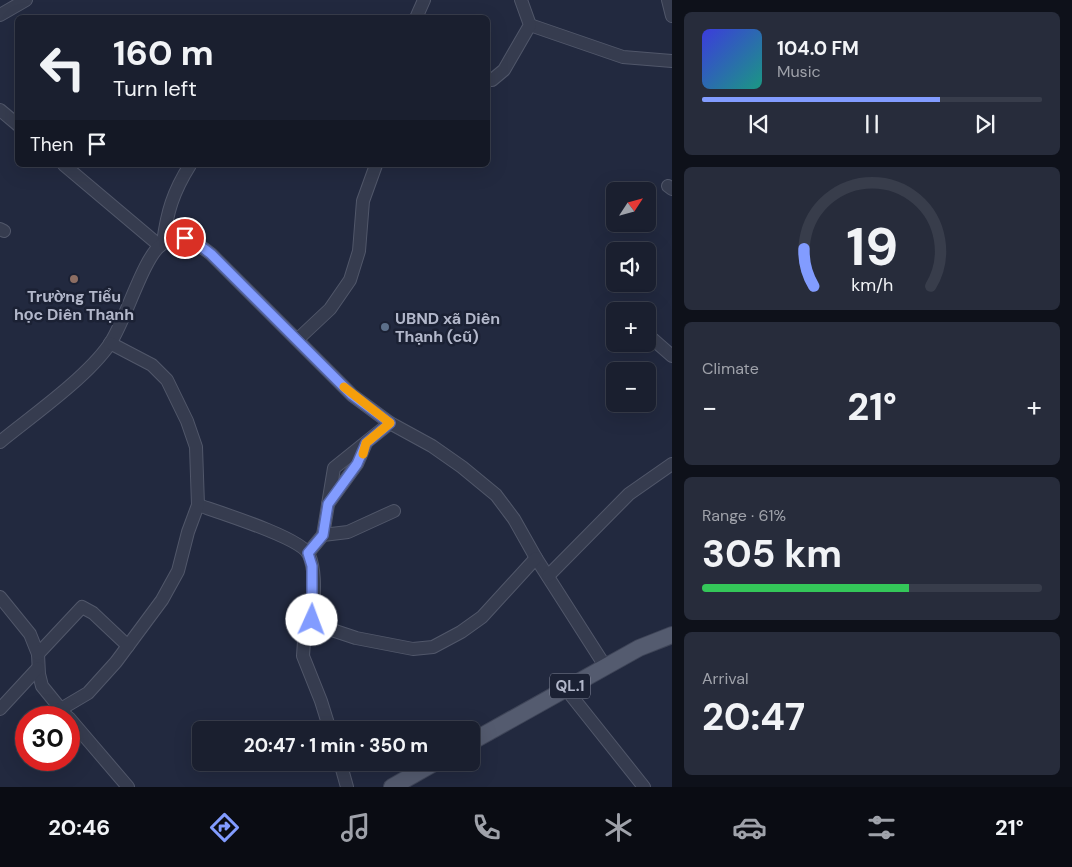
<!DOCTYPE html>
<html lang="en">
<head>
<meta charset="utf-8">
<style>
	:root { --surface:#1a1f2f; --page:#272c3b; --text:#f1f3f6; --muted:#9fa2aa; --line:#383d4b; --accent:#829cff }
	body { margin:0; font-family:"DM Sans",sans-serif; background:var(--page); color:var(--text); height:100vh; display:flex; flex-direction:column; font-size:19px; white-space:nowrap }
	* { box-sizing:border-box; margin:0 }
	p { font-size:16px; color:var(--muted) }
	.icon { flex:none; width:28px; height:28px; fill:none; stroke:currentColor; stroke-width:2; stroke-linecap:round; stroke-linejoin:round }
	.map { position:relative; flex:1; overflow:hidden }
	.sheet { display:flex; flex-direction:column; gap:12px; padding:12px; background:#0e111a; width:400px }
	.sheet>* { flex:none }
	.hud { position:absolute; left:15px; top:15px; width:475px; height:152px; border-radius:8px; box-shadow:0 5px 20px #0002,0 0 0 1px var(--line); background:#1a1f2f; color:var(--text); overflow:hidden }
	.needle { width:32px; rotate:54deg }
	.controls { position:absolute; left:606px; top:182px; display:grid; gap:10px }
	.controls a { display:grid; place-items:center; width:50px; height:50px; border-radius:8px; background:var(--surface); box-shadow:0 5px 20px #0002,0 0 0 1px var(--line); font-size:25px }
	.speed { position:absolute; left:15px; top:706px; display:flex; gap:10px; font-size:25px; font-weight:700; text-align:center }
	.speed>* { display:grid; place-content:center; width:65px; height:65px; border-radius:50%; background:var(--surface); box-shadow:0 5px 20px #0002,0 0 0 1px var(--line); line-height:1 }
	.speed .limit { border:8px solid #d22; background:#fff; color:#111 }
	.pin { position:absolute; display:grid; place-items:center; width:42px; height:42px; color:#fff; margin:-21px; border:2px solid #fff; border-radius:50%; box-shadow:0 1px 5px #0007 }
	.me { position:absolute; width:55px; margin:-28px; rotate:2deg; stroke-linejoin:round; filter:drop-shadow(0 0 4px #0008) }
	.turn { display:flex; align-items:center; gap:18px; height:105px; padding:0 15px; font-size:22px }
	.turn .icon { width:65px; height:65px; stroke-width:2.5 }
	.turn b { display:block; font-size:35px; line-height:42px }
	.then { display:flex; align-items:center; height:48px; padding:0 15px; background:#0003; gap:10px; font-size:19px }
	.big { font-size:38px; font-weight:700; line-height:1.1 }
	.sheet .widget { flex:1; display:flex; flex-direction:column; justify-content:center; gap:8px; min-width:0; padding:0 18px; border-radius:8px; background:var(--page) }
	.sheet .dial { align-items:center; gap:0 }
	.dial svg { height:130px; overflow:visible; fill:none; stroke:var(--line); stroke-width:7; stroke-linecap:round; text-anchor:middle }
	.dial text { fill:var(--text); stroke:none }
	.song { display:flex; align-items:center; gap:15px }
	.cover { width:60px; height:60px; border-radius:8px; background:linear-gradient(135deg,hsl(240 70% 55%),hsl(170 70% 35%)) }
	.played { height:5px; border-radius:2px; background:linear-gradient(90deg,var(--accent) 70%,var(--line) 70%) }
	.keys { display:flex; justify-content:space-around; direction:ltr }
	.heat { display:flex; justify-content:space-between; align-items:center; font-size:28px; direction:ltr }
	.charge { height:8px; border-radius:4px; background:linear-gradient(90deg,#34c759 61%,var(--line) 0) }
	.trip { position:absolute; left:192px; top:721px; width:288px; height:50px; border-radius:8px; background:var(--surface); box-shadow:0 5px 20px #0002,0 0 0 1px var(--line); font-weight:700; line-height:50px; text-align:center }
	.menu { display:flex; height:80px; justify-content:space-around; align-items:center; background:#0a0c13; color:var(--muted) }
	.menu .icon { width:35px; height:35px }
	.menu .selected { color:var(--accent) }
	.menu b { font-size:22px; color:var(--text) }
	main { display:flex; flex:1; min-height:0 }
	.map>svg:first-child { display:block }
	.lines { fill:none; stroke-linecap:round; stroke-linejoin:round }
	.minor-casing { stroke:#51576a; stroke-width:14 }
	.major-casing { stroke:#3f4558; stroke-width:18 }
	.minor { stroke:#363c4f; stroke-width:12 }
	.major { stroke:#545b6f; stroke-width:16 }
	.route-casing { stroke:#5465a6; stroke-width:12 }
	.route { stroke:#829cff; stroke-width:9 }
	.slow { stroke:#f59e0b; stroke-width:9 }
	.education-dot { fill:#8d6e63; stroke:#1b2134; stroke-width:2 }
	.service-dot { fill:#5c6f8a; stroke:#1b2134; stroke-width:2 }
	.labels { text-anchor:middle; dominant-baseline:central; stroke-width:5; stroke-linejoin:round; paint-order:stroke }
	.shield { fill:#1b2134; stroke:#858a9d; stroke-width:1 }
	.shield-label { font-size:15px; font-weight:bold; fill:#b2b7ca }
	.poi-label { font-size:16px; font-weight:bold; fill:#b2b7ca; stroke:#1b2134 }
</style>
</head>
<body>
<main>
<div class="map">
<svg width="672" height="787" viewBox="0 0 672 787">
	<rect width="100%" height="100%" fill="#22293f"/>
	<g class="lines">
		<g class="minor-casing">
			<g id="minor">
				<polyline points="668,0 672,16"/>
				<polyline points="0,15 26,0"/>
				<polyline points="416,18 424,0"/>
				<polyline points="530,25 623,57 672,61"/>
				<polyline points="488,80 492,80 504,70 530,25 521,0"/>
				<polyline points="0,110 18,125"/>
				<polyline points="64,165 160,246"/>
				<polyline points="668,186 672,189"/>
				<polyline points="0,229 4,231"/>
				<path d="M 163,243 C 167,212 173,192 190,165"/>
				<polyline points="648,335 672,356"/>
				<polyline points="298,339 330,309 350,280 359,251 363,201 376,165"/>
				<path d="M 0,442 C 32,416 86,378 109,345 C 125,323 143,257 162,244 C 180,231 197,243 211,254 L 352,395 L 390,423 L 432,446 L 462,467 L 496,495 L 514,519 L 536,558 L 605,666"/>
				<polyline points="328,504 357,464 366,443"/>
				<path d="M 198,505 C 218,512 302,538 309,555 C 317,574 313,600 313,620 L 326,628 L 356,638 L 413,649 L 433,647 L 461,632 L 482,617 L 536,558"/>
				<polyline points="323,535 334,468 390,423"/>
				<polyline points="308,553 323,535 348,532 394,511"/>
				<polyline points="548,576 629,494 672,464"/>
				<polyline points="0,597 30,634 38,654 39,674 42,686 68,718"/>
				<polyline points="313,620 304,641 303,656 321,701 330,730"/>
				<polyline points="38,654 82,607 93,613 128,646"/>
				<polyline points="566,689 644,787"/>
				<polyline points="0,709 38,668"/>
				<polyline points="61,709 88,693 116,662 162,600 178,571 188,532 198,505 196,447 187,421 167,380 152,365 110,343"/>
				<polyline points="69,718 128,787"/>
				<polyline points="340,762 347,787"/>
			</g>
		</g>
		<g class="major-casing">
			<g id="major">
				<polyline points="471,742 639,648 672,635"/>
				<polyline points="392,787 436,762"/>
			</g>
		</g>
		<use href="#minor" class="minor"/>
		<use href="#major" class="major"/>
	</g>
	<g class="lines">
		<g class="route-casing">
			<polyline id="route" points="185,238 198,244 211,254 352,395 390,423 366,443 357,464 328,504 323,535 308,553 312,566 312,620"/>
		</g>
		<use href="#route" class="route"/>
		<polyline class="slow" points="344,387 390,423 366,443 363,454"/>
	</g>
	<circle class="education-dot" cx="74" cy="279" r="5"/>
	<circle class="service-dot" cx="385" cy="327" r="5"/>
	<g class="labels">
		<rect class="shield" x="550" y="673.5" width="40" height="25" rx="4"/>
		<g class="shield-label">
			<text x="570" y="686">QL.1</text>
		</g>
		<g class="poi-label">
			<text x="74" y="296">Trường Tiểu<tspan x="74" dy="18">học Diên Thạnh</tspan></text>
			<text x="395" y="318" text-anchor="start">UBND xã Diên<tspan x="395" dy="18">Thạnh (cũ)</tspan></text>
		</g>
	</g>
</svg>
<div class="controls">
<a><svg class="needle" viewBox="-14 -14 28 28"><path d="M0-13l5 13h-10z" fill="#e53935"/><path d="M0 13l5-13h-10z" fill="#9fa2aa"/></svg></a>
<a><svg class="icon" aria-label="sound" viewBox="0 0 24 24"><path d="M4 9h4l5-4v14l-5-4H4zM17 9q2 3 0 6"/></svg></a>
<a>+</a>
<a>−</a>
</div>
<div class="speed"><div class="limit">30</div></div>
<div class="pin" style="left:185px;top:238px;background:#d93025"><svg class="icon" aria-label="arrive" viewBox="0 0 24 24"><path d="M6 21V4h12l-3 4 3 4H6"/></svg></div>
<svg class="me" style="left:312px;top:620px" viewBox="-20 -20 40 40"><circle r="19" fill="#fff"/><path d="M0-13L10 11 0 6-10 11z" fill="#829cff"/></svg>
<div class="trip">20:47 · 1 min · 350 m</div>
<div class="hud">
<div class="turn"><svg class="icon" aria-label="left" viewBox="0 0 24 24"><path d="M17 20v-9H6M10 6l-5 5 5 5"/></svg><div><b>160 m</b>Turn left</div></div>
<div class="then">Then<svg class="icon" aria-label="arrive" viewBox="0 0 24 24"><path d="M6 21V4h12l-3 4 3 4H6"/></svg></div>
</div>
</div>
<section class="sheet">
<div class="widget">
<div class="song"><i class="cover"></i><div><b>104.0 FM</b><p>Music</p></div></div>
<div class="played"></div>
<div class="keys"><svg class="icon" aria-label="previous" viewBox="0 0 24 24"><path d="M18 5L8 12l10 7zM5 5v14"/></svg><svg class="icon" aria-label="pause" viewBox="0 0 24 24"><path d="M8 5v14M16 5v14"/></svg><svg class="icon" aria-label="next" viewBox="0 0 24 24"><path d="M6 5l10 7-10 7zM19 5v14"/></svg></div>
</div>
<div class="widget dial"><svg viewBox="0 0 100 80">
<path d="M14 69A42 42 0 1 1 86 69"/>
<path d="M14 69A42 42 0 0 1 8 46" stroke="#829cff"/>
<text x="50" y="56" font-size="32" font-weight="700">19</text>
<text x="50" y="72" font-size="11">km/h</text>
</svg></div>
<div class="widget"><p>Climate</p>
<div class="heat"><a>−</a><b class="big">21°</b><a>+</a></div>
</div>
<div class="widget"><p>Range · 61%</p><b class="big">305 km</b><div class="charge"></div></div>
<div class="widget"><p>Arrival</p><b class="big">20:47</b></div>
</section>
</main>
<nav class="menu">
<b>20:46</b>
<svg class="icon selected" aria-label="directions" viewBox="0 0 24 24"><path d="M12 3l9 9-9 9-9-9zM9 14v-3h6M13 9l2 2-2 2"/></svg>
<svg class="icon" aria-label="music" viewBox="0 0 24 24"><path d="M9 18V5l10-2v13"/><circle cx="6" cy="18" r="3"/><circle cx="16" cy="16" r="3"/></svg>
<svg class="icon" aria-label="phone" viewBox="0 0 24 24"><path d="M5 4h4l2 5-3 2q2 4 5 5l2-3 5 2v4C11 20 4 13 5 4z"/></svg>
<svg class="icon" aria-label="climate" viewBox="0 0 24 24"><path d="M12 3v18M4 7l16 10M4 17L20 7"/></svg>
<svg class="icon" aria-label="car" viewBox="0 0 24 24"><path d="M5 17H2v-5l4-1 3-4h7l3 4 3 1v5h-3M9 17h6M6 11h13"/><circle cx="7" cy="17" r="2"/><circle cx="17" cy="17" r="2"/></svg>
<svg class="icon" aria-label="filters" viewBox="0 0 24 24"><path d="M4 7h16M4 17h16"/><circle cx="9" cy="7" r="2"/><circle cx="15" cy="17" r="2"/></svg>
<b>21°</b>
</nav>
</body>
</html>
